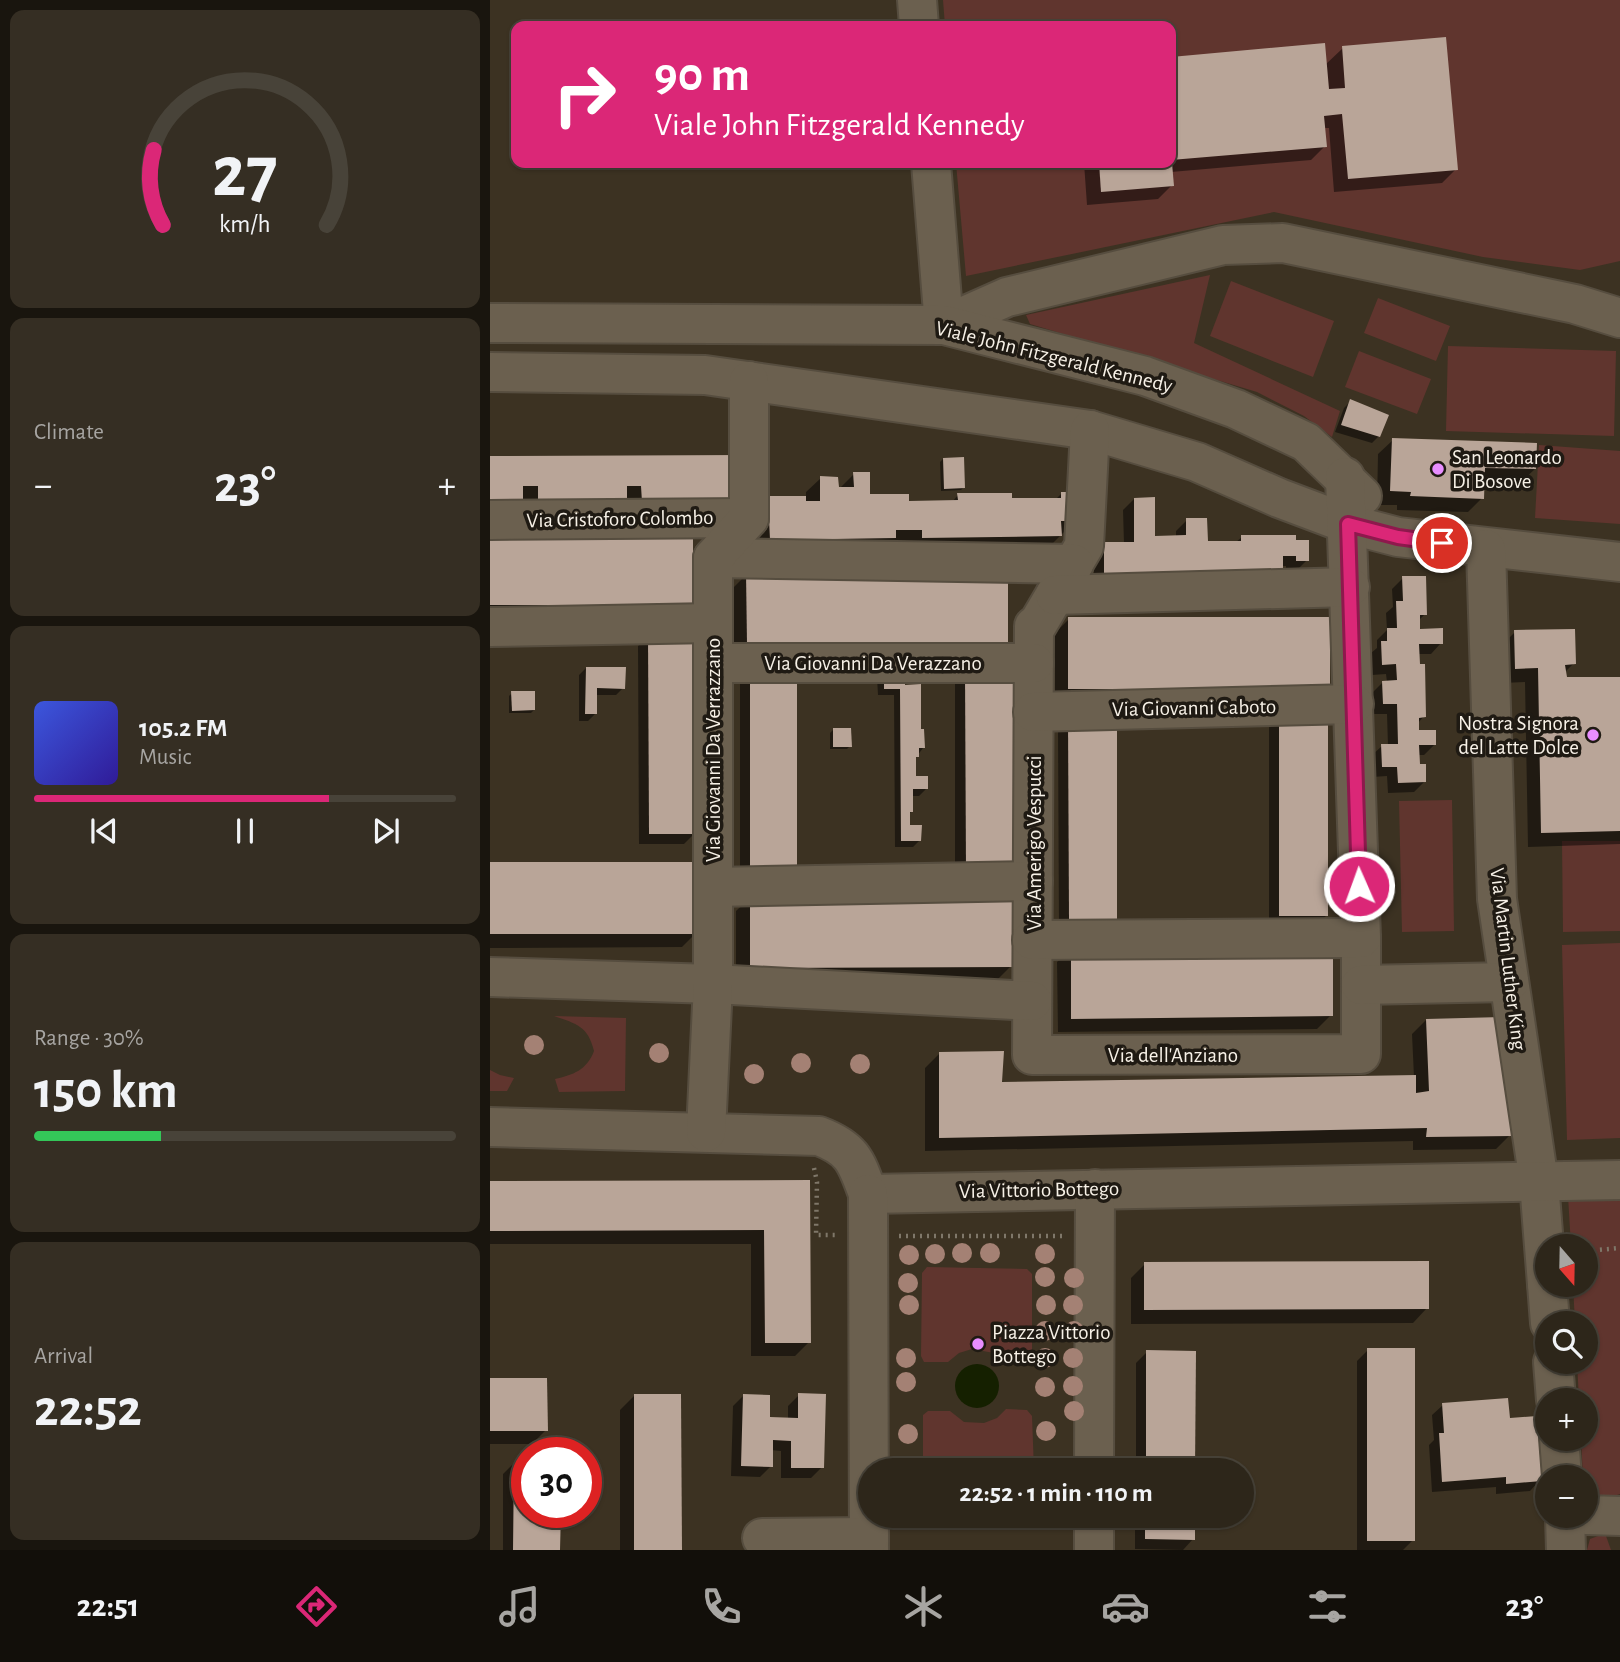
<!DOCTYPE html>
<html lang="en">
<head>
<meta charset="utf-8">
<style>
	:root { --surface:#2d261a; --page:#352e23; --text:#f1f3f6; --muted:#a7a5a2; --line:#484339; --accent:#db2777 }
	body { margin:0; font-family:"Alegreya Sans",sans-serif; background:var(--page); color:var(--text); height:100vh; display:flex; flex-direction:column; font-size:26px; white-space:nowrap }
	* { box-sizing:border-box; margin:0 }
	p { font-size:23px; color:var(--muted) }
	.icon { flex:none; width:38px; height:38px; fill:none; stroke:currentColor; stroke-width:2; stroke-linecap:round; stroke-linejoin:round }
	.map { position:relative; flex:1; overflow:hidden }
	.details { display:flex; flex-direction:column; gap:10px; padding:10px; background:#19150e; width:490px }
	.details>* { flex:none }
	.guide { position:absolute; left:21px; top:21px; width:665px; height:147px; border-radius:14px; box-shadow:0 2px 5px #0004,0 0 0 2px var(--line); background:#db2777; color:#fff; overflow:hidden }
	.needle { width:46px; rotate:160deg }
	.controls { position:absolute; left:1045px; top:1234px; display:grid; gap:14px }
	.controls a { display:grid; place-items:center; width:63px; height:63px; border-radius:50%; background:var(--surface); box-shadow:0 2px 5px #0004,0 0 0 2px var(--line); font-size:35px }
	.speed { position:absolute; left:21px; top:1437px; display:flex; gap:14px; font-size:35px; font-weight:700; text-align:center }
	.speed>* { display:grid; place-content:center; width:91px; height:91px; border-radius:50%; background:var(--surface); box-shadow:0 2px 5px #0004,0 0 0 2px var(--line); line-height:1 }
	.speed .limit { border:10px solid #d22; background:#fff; color:#111 }
	.pin { position:absolute; display:grid; place-items:center; width:60px; height:60px; color:#fff; margin:-30px; border:4px solid #fff; border-radius:50%; box-shadow:0 2px 7px #0007 }
	.me { position:absolute; width:77px; margin:-38px; rotate:358deg; stroke-linejoin:round; filter:drop-shadow(0 0 5px #0008) }
	.turn { display:flex; align-items:center; gap:24px; height:147px; padding:0 28px; font-size:32px }
	.turn .icon { width:91px; height:91px; stroke-width:2.5 }
	.turn b { display:block; font-size:49px; line-height:60px }
	.big { font-size:52px; font-weight:700; line-height:1.1 }
	.details .tile { flex:1; display:flex; flex-direction:column; justify-content:center; gap:10px; min-width:0; padding:0 24px; border-radius:14px; background:var(--page) }
	.details .dial { align-items:center; gap:0 }
	.dial svg { height:182px; overflow:visible; fill:none; stroke:var(--line); stroke-width:7; stroke-linecap:round; text-anchor:middle }
	.dial text { fill:var(--text); stroke:none }
	.song { display:flex; align-items:center; gap:21px }
	.cover { width:84px; height:84px; border-radius:10px; background:linear-gradient(135deg,hsl(230 70% 55%),hsl(250 70% 35%)) }
	.played { height:7px; border-radius:4px; background:linear-gradient(90deg,var(--accent) 70%,var(--line) 70%) }
	.keys { display:flex; justify-content:space-around; direction:ltr }
	.heat { display:flex; justify-content:space-between; align-items:center; font-size:38px; direction:ltr }
	.charge { height:10px; border-radius:5px; background:linear-gradient(90deg,#34c759 30%,var(--line) 0) }
	.trip { position:absolute; left:368px; top:1458px; width:396px; height:70px; border-radius:35px; background:var(--surface); box-shadow:0 2px 5px #0004,0 0 0 2px var(--line); font-weight:700; line-height:70px; text-align:center }
	.menu { display:flex; height:112px; justify-content:space-around; align-items:center; background:#120f0a; color:var(--muted) }
	.menu .icon { width:49px; height:49px }
	.menu .on { color:var(--accent) }
	.menu b { font-size:32px; color:var(--text) }
	main { display:flex; flex:1; min-height:0 }
	.map>svg:first-child { display:block }
	.green { fill:#60352e }
	.water { fill:#152000 }
	.shadow { fill:#0007 }
	.building { fill:#b9a598 }
	.lines { fill:none; stroke-linecap:round; stroke-linejoin:round }
	.minor-casing { stroke:#564d3f; stroke-width:42 }
	.path { stroke:#7f7769; stroke-width:4.5; stroke-dasharray:2 5; stroke-linecap:butt }
	.minor { stroke:#6b604f; stroke-width:38 }
	.tree { fill:#a48174 }
	.route-casing { stroke:#8e194d; stroke-width:18 }
	.route { stroke:#db2777; stroke-width:12 }
	.poi-dot { fill:#e88eff; stroke:#1f1a13; stroke-width:2.5 }
	.labels { text-anchor:middle; dominant-baseline:central; stroke-width:7; stroke-linejoin:round; paint-order:stroke }
	.street-label { font-size:21px; fill:#f7f1e7; stroke:#1f1a13 }
	.poi-label { font-size:21px; fill:#f7f1e7; stroke:#1f1a13; text-anchor:start }
</style>
</head>
<body>
<main>
<section class="details">
<div class="tile dial"><svg viewBox="0 0 100 80">
<path d="M14 69A42 42 0 1 1 86 69"/>
<path d="M14 69A42 42 0 0 1 10 36" stroke="#db2777"/>
<text x="50" y="56" font-size="32" font-weight="700">27</text>
<text x="50" y="72" font-size="11">km/h</text>
</svg></div>
<div class="tile"><p>Climate</p>
<div class="heat"><a>−</a><b class="big">23°</b><a>+</a></div>
</div>
<div class="tile">
<div class="song"><i class="cover"></i><div><b>105.2 FM</b><p>Music</p></div></div>
<div class="played"></div>
<div class="keys"><svg class="icon" aria-label="previous" viewBox="0 0 24 24"><path d="M18 5L8 12l10 7zM5 5v14"/></svg><svg class="icon" aria-label="pause" viewBox="0 0 24 24"><path d="M8 5v14M16 5v14"/></svg><svg class="icon" aria-label="next" viewBox="0 0 24 24"><path d="M6 5l10 7-10 7zM19 5v14"/></svg></div>
</div>
<div class="tile"><p>Range · 30%</p><b class="big">150 km</b><div class="charge"></div></div>
<div class="tile"><p>Arrival</p><b class="big">22:52</b></div>
</section>
<div class="map">
<svg width="1130" height="1550" viewBox="0 0 1130 1550">
	<rect width="100%" height="100%" fill="#3c3222"/>
	<g class="green">
		<polygon points="453,0 1130,0 1130,261 1090,270 993,257 784,212 476,276 466,163 681,163 681,26 455,26"/>
		<polygon points="720,275 704,343 850,411 842,437 814,416 767,392 540,324 536,315"/>
		<polygon points="741,281 844,321 823,377 720,336"/>
		<polygon points="888,298 960,326 946,361 874,333"/>
		<polygon points="958,346 1126,351 1124,436 956,431"/>
		<polygon points="869,351 941,379 927,414 855,387"/>
		<polygon points="1049,445 1130,451 1130,524 1045,518"/>
		<polygon points="962,800 964,931 912,932 909,801"/>
		<polygon points="1072,841 1130,841 1130,931 1073,932"/>
		<polygon points="1130,943 1130,1138 1077,1140 1072,945"/>
		<path d="M 64,1016 L 136,1018 L 135,1091 L 69,1092 L 65,1079 C 83,1075 97,1070 104,1051 C 98,1026 87,1024 64,1016 Z"/>
		<polygon points="0,1070 10,1075 24,1078 17,1091 0,1091"/>
		<path d="M 1130,1195 L 1130,1494 C 1113,1500 1096,1501 1096,1477 L 1093,1477 L 1091,1439 L 1096,1438 L 1096,1400 L 1089,1400 L 1087,1362 L 1096,1362 L 1096,1323 L 1085,1323 L 1083,1285 L 1096,1284 L 1096,1246 L 1081,1246 L 1078,1196 Z"/>
		<polygon points="437,1267 537,1269 542,1274 542,1356 537,1361 515,1361 504,1353 482,1349 469,1353 458,1362 434,1362 431,1356 432,1273"/>
		<polygon points="516,1409 537,1410 542,1416 544,1470 433,1470 433,1415 438,1411 460,1411 474,1422 494,1423 507,1418"/>
		<polygon points="1108,1536 1116,1536 1121,1550 1097,1550 1100,1539"/>
	</g>
	<circle class="water" cx="487" cy="1386" r="22"/>
	<g class="shadow">
		<polygon points="853,48 966,169 952,183 844,192 839,128 834,128 835,146 821,160 681,172 682,185 668,199 597,205 594,163 681,163 681,51 681,58 835,65"/>
		<polygon points="861,401 889,436 882,443 845,432 854,408"/>
		<polygon points="903,440 1045,469 1030,483 993,482 992,498 978,512 907,510 907,505 887,505 888,454"/>
		<polygon points="0,457 254,481 239,495 138,515 138,499 121,516 34,516 34,499 17,516"/>
		<polygon points="453,459 474,487 471,490 451,491 450,462"/>
		<polygon points="364,474 379,496 417,503 462,502 468,495 520,500 566,499 571,494 586,520 556,550 266,554 264,512 279,498 316,498 316,492 331,478 347,491"/>
		<polygon points="644,499 663,537 686,537 686,531 697,520 716,543 746,542 752,537 804,542 817,560 806,571 796,571 796,566 791,566 604,590 604,555 614,544 634,544 633,510"/>
		<polygon points="0,536 201,604 0,619"/>
		<polygon points="516,573 243,658 243,588 257,574"/>
		<polygon points="913,578 935,614 928,621 928,630 951,643 941,654 928,654 934,716 928,723 928,732 945,744 934,755 928,755 928,766 934,782 924,792 898,793 897,776 882,777 881,756 892,746 898,746 897,714 883,714 882,693 893,682 897,682 896,674 882,675 881,653 887,648 887,640 897,630 896,613 903,607 902,589"/>
		<polygon points="579,619 838,688 565,702 565,633"/>
		<polygon points="1025,632 1084,663 1074,673 1075,679 1130,679 1130,844 1038,847 1035,682 1012,683 1011,646"/>
		<polygon points="159,635 205,833 194,844 149,844 148,646"/>
		<polygon points="96,668 133,688 126,695 105,695 105,714 98,721 89,721 89,675"/>
		<polygon points="476,672 522,871 465,881 465,683"/>
		<polygon points="260,673 305,871 250,882 250,684"/>
		<polygon points="387,677 414,686 430,730 433,748 424,760 424,778 436,789 429,796 422,796 422,811 418,815 418,827 430,840 423,847 405,847 404,695 388,695"/>
		<polygon points="22,693 44,710 41,713 19,713 19,696"/>
		<polygon points="789,716 836,916 825,926 779,926 779,727"/>
		<polygon points="579,720 625,919 614,930 569,930 568,731"/>
		<polygon points="343,730 360,746 357,749 340,749 340,733"/>
		<polygon points="0,864 206,933 192,947 0,948"/>
		<polygon points="261,897 520,967 506,981 246,981 246,911"/>
		<polygon points="581,948 841,1015 827,1029 568,1032 567,962"/>
		<polygon points="936,1020 1020,1135 1006,1149 923,1150 923,1141 435,1151 435,1068 449,1054 510,1083 924,1077 922,1034"/>
		<polygon points="319,1182 319,1342 305,1356 261,1356 261,1244 0,1244 0,1183"/>
		<polygon points="655,1264 937,1308 923,1323 641,1324 641,1278"/>
		<polygon points="878,1350 923,1540 913,1550 867,1550 867,1361"/>
		<polygon points="657,1352 704,1470 646,1470 646,1363"/>
		<polygon points="0,1380 56,1430 42,1444 0,1444"/>
		<polygon points="254,1395 278,1419 298,1419 298,1406 309,1395 332,1467 321,1478 291,1478 291,1451 281,1450 281,1466 270,1477 241,1476 243,1406"/>
		<polygon points="144,1396 190,1550 130,1550 130,1410"/>
		<polygon points="953,1405 1018,1420 1050,1480 1040,1491 1006,1494 1006,1487 942,1492 939,1445 944,1440 942,1415"/>
		<polygon points="24,1463 37,1512 69,1512 69,1550 13,1550 13,1474"/>
		<polygon points="645,1516 703,1516 703,1539 693,1550 645,1549"/>
	</g>
	<g class="building">
		<polygon points="956,37 968,170 858,179 852,114 834,116 837,147 681,160 681,57 835,43 839,89 855,88 852,46"/>
		<polygon points="609,163 682,163 684,186 611,192"/>
		<polygon points="860,399 899,415 890,437 851,425"/>
		<polygon points="902,438 1047,443 1046,469 995,468 994,499 920,496 921,492 900,491"/>
		<polygon points="255,455 255,482 239,482 239,501 152,502 151,486 137,486 137,503 48,503 48,486 33,486 33,503 0,503 0,456"/>
		<polygon points="474,457 475,488 454,489 453,458"/>
		<polygon points="363,472 380,472 380,494 419,494 419,501 468,500 467,493 522,493 522,498 571,498 571,492 587,492 588,521 571,521 572,536 432,538 432,530 406,530 406,538 280,540 278,496 316,496 316,501 330,501 330,476 348,477 349,487 364,487"/>
		<polygon points="665,497 665,536 696,535 696,518 717,518 718,541 751,541 751,535 806,535 806,540 819,540 819,561 806,561 806,556 793,556 793,578 614,580 614,542 644,542 644,498"/>
		<rect x="0" y="534" width="203" height="71"/>
		<polygon points="256,572 518,572 518,644 257,644"/>
		<polygon points="912,576 936,576 937,615 930,615 930,629 953,628 953,644 929,644 930,664 935,664 936,717 929,718 929,730 946,730 946,745 929,745 930,764 936,764 936,782 908,783 907,767 892,767 891,744 908,744 907,704 893,704 892,681 907,680 906,664 892,665 891,641 897,641 897,628 907,628 906,601 913,601"/>
		<rect x="578" y="617" width="262" height="72"/>
		<polygon points="1085,629 1086,664 1075,665 1077,677 1130,677 1130,831 1051,833 1048,668 1025,669 1024,630"/>
		<polygon points="158,633 206,633 207,834 159,834"/>
		<polygon points="96,667 136,667 135,689 107,688 107,714 95,714"/>
		<polygon points="394,669 415,669 415,685 431,684 431,729 434,729 435,748 429,748 429,757 426,757 426,776 438,776 438,789 423,789 423,812 420,812 420,825 432,825 431,841 411,841 410,689 394,689"/>
		<polygon points="475,670 523,670 523,871 476,871"/>
		<polygon points="307,671 307,872 260,872 260,672"/>
		<polygon points="21,691 45,691 45,710 22,711"/>
		<polygon points="838,714 838,916 789,916 789,715"/>
		<polygon points="578,718 627,718 627,920 579,920"/>
		<polygon points="343,728 361,728 362,747 343,747"/>
		<rect x="0" y="862" width="208" height="72"/>
		<polygon points="260,895 522,895 522,967 260,968"/>
		<polygon points="843,943 843,1016 581,1019 581,946"/>
		<polygon points="1012,1017 1022,1037 1022,1136 936,1137 937,1128 449,1138 449,1052 514,1051 512,1082 926,1075 926,1093 939,1091 936,1019"/>
		<polygon points="320,1180 321,1343 275,1343 274,1230 0,1231 0,1181"/>
		<polygon points="939,1261 939,1309 654,1310 654,1262"/>
		<rect x="877" y="1348" width="48" height="193"/>
		<polygon points="656,1350 706,1351 705,1470 656,1470"/>
		<polygon points="0,1378 57,1378 58,1431 0,1431"/>
		<polygon points="308,1393 336,1394 334,1468 301,1468 301,1441 283,1440 283,1467 251,1466 253,1394 280,1395 280,1417 308,1418"/>
		<polygon points="144,1394 191,1394 192,1550 144,1550"/>
		<polygon points="1018,1398 1020,1418 1047,1416 1052,1481 1016,1484 1016,1477 952,1482 949,1433 954,1433 952,1403"/>
		<polygon points="24,1462 37,1462 37,1512 71,1512 70,1550 23,1550"/>
		<polygon points="655,1516 705,1516 705,1540 655,1539"/>
	</g>
	<g class="lines">
		<g class="minor-casing">
			<g id="minor">
				<polyline points="427,0 429,26"/>
				<polyline points="441,163 454,325 517,297 733,245 793,243 1085,304 1130,318"/>
				<polyline points="0,323 454,325 655,376 746,409 816,442 872,496"/>
				<polyline points="0,372 215,375 600,430 707,462 789,498 858,524 908,537 1130,562"/>
				<polyline points="600,430 594,546 546,627 544,626 542,1055 871,1054 871,938 855,477"/>
				<polyline points="0,520 259,518"/>
				<polyline points="996,549 1007,899 1049,1182 1057,1284"/>
				<polyline points="223,558 584,564"/>
				<polyline points="565,595 860,587"/>
				<polyline points="0,627 223,623"/>
				<polyline points="223,663 544,663"/>
				<polyline points="543,712 864,704"/>
				<polyline points="223,887 543,881"/>
				<polyline points="542,940 871,938"/>
				<polyline points="0,977 223,984 542,1001"/>
				<polyline points="871,985 1019,982"/>
				<path d="M 0,1127 L 329,1136 C 363,1149 366,1161 378,1194 L 1130,1180"/>
				<polyline points="216,1132 223,984 223,558 259,518 259,381"/>
				<polyline points="378,1194 379,1550"/>
				<polyline points="1057,1284 1060,1323"/>
				<polyline points="1063,1362 1066,1400"/>
				<polyline points="1069,1438 1072,1477"/>
				<polyline points="604,1470 605,1189"/>
				<polyline points="1096,1515 1130,1516"/>
				<polyline points="1075,1516 1076,1550"/>
				<polyline points="272,1538 379,1537"/>
				<polyline points="604,1550 604,1516"/>
			</g>
		</g>
		<g class="path">
			<polyline points="324,1168 327,1182 326,1235 348,1235"/>
			<polyline points="409,1236 572,1236"/>
			<polyline points="1096,1251 1130,1248"/>
		</g>
		<use href="#minor" class="minor"/>
	</g>
	<g class="tree">
		<circle cx="44" cy="1045" r="10"/>
		<circle cx="169" cy="1053" r="10"/>
		<circle cx="311" cy="1063" r="10"/>
		<circle cx="370" cy="1064" r="10"/>
		<circle cx="264" cy="1074" r="10"/>
		<circle cx="472" cy="1253" r="10"/>
		<circle cx="500" cy="1253" r="10"/>
		<circle cx="445" cy="1254" r="10"/>
		<circle cx="555" cy="1254" r="10"/>
		<circle cx="419" cy="1255" r="10"/>
		<circle cx="555" cy="1277" r="10"/>
		<circle cx="584" cy="1278" r="10"/>
		<circle cx="418" cy="1283" r="10"/>
		<circle cx="419" cy="1305" r="10"/>
		<circle cx="556" cy="1305" r="10"/>
		<circle cx="583" cy="1305" r="10"/>
		<circle cx="555" cy="1331" r="10"/>
		<circle cx="584" cy="1331" r="10"/>
		<circle cx="416" cy="1358" r="10"/>
		<circle cx="555" cy="1358" r="10"/>
		<circle cx="583" cy="1358" r="10"/>
		<circle cx="416" cy="1382" r="10"/>
		<circle cx="583" cy="1386" r="10"/>
		<circle cx="555" cy="1387" r="10"/>
		<circle cx="584" cy="1411" r="10"/>
		<circle cx="556" cy="1431" r="10"/>
		<circle cx="418" cy="1434" r="10"/>
	</g>
	<g class="lines">
		<g class="route-casing">
			<polyline id="route" points="869,886 858,524 908,537 952,543"/>
		</g>
		<use href="#route" class="route"/>
	</g>
	<g class="poi-dot">
		<circle cx="948" cy="469" r="7"/>
		<circle cx="1103" cy="735" r="7"/>
		<circle cx="488" cy="1344" r="7"/>
	</g>
	<g class="labels">
		<g class="street-label">
			<text transform="translate(564 357) rotate(14)">Viale John Fitzgerald Kennedy</text>
			<text transform="translate(130 519) rotate(-1)">Via Cristoforo Colombo</text>
			<text x="383" y="663">Via Giovanni Da Verazzano</text>
			<text transform="translate(704 708) rotate(-1)">Via Giovanni Caboto</text>
			<text transform="translate(223 750) rotate(-90)">Via Giovanni Da Verrazzano</text>
			<text transform="translate(544 843) rotate(-90)">Via Amerigo Vespucci</text>
			<text transform="translate(1018 959) rotate(83)">Via Martin Luther King</text>
			<text x="683" y="1055">Via dell'Anziano</text>
			<text transform="translate(549 1190) rotate(-1)">Via Vittorio Bottego</text>
		</g>
		<g class="poi-label">
			<text x="962" y="457">San Leonardo<tspan x="962" dy="24">Di Bosove</tspan></text>
			<text x="1089" y="723" text-anchor="end">Nostra Signora<tspan x="1089" dy="24">del Latte Dolce</tspan></text>
			<text x="502" y="1332">Piazza Vittorio<tspan x="502" dy="24">Bottego</tspan></text>
		</g>
	</g>
</svg>
<div class="controls">
<a><svg class="needle" viewBox="-14 -14 28 28"><path d="M0-13l5 13h-10z" fill="#e53935"/><path d="M0 13l5-13h-10z" fill="#a7a5a2"/></svg></a>
<a><svg class="icon" aria-label="search" viewBox="0 0 24 24"><circle cx="10" cy="10" r="6"/><path d="M15 15l6 6"/></svg></a>
<a>+</a>
<a>−</a>
</div>
<div class="speed"><div class="limit">30</div></div>
<div class="pin" style="left:952px;top:543px;background:#d93025"><svg class="icon" aria-label="arrive" viewBox="0 0 24 24"><path d="M6 21V4h12l-3 4 3 4H6"/></svg></div>
<svg class="me" style="left:869px;top:886px" viewBox="-20 -20 40 40"><circle r="17" fill="#db2777" stroke="#fff" stroke-width="3"/><path d="M0-11L8 9 0 5-8 9z" fill="#fff"/></svg>
<div class="trip">22:52 · 1 min · 110 m</div>
<div class="guide">
<div class="turn"><svg class="icon" aria-label="right" viewBox="0 0 24 24"><path d="M7 20v-9h11M14 6l5 5-5 5"/></svg><div><b>90 m</b>Viale John Fitzgerald Kennedy</div></div>
</div>
</div>
</main>
<nav class="menu">
<b>22:51</b>
<svg class="icon on" aria-label="directions" viewBox="0 0 24 24"><path d="M12 3l9 9-9 9-9-9zM9 14v-3h6M13 9l2 2-2 2"/></svg>
<svg class="icon" aria-label="music" viewBox="0 0 24 24"><path d="M9 18V5l10-2v13"/><circle cx="6" cy="18" r="3"/><circle cx="16" cy="16" r="3"/></svg>
<svg class="icon" aria-label="phone" viewBox="0 0 24 24"><path d="M5 4h4l2 5-3 2q2 4 5 5l2-3 5 2v4C11 20 4 13 5 4z"/></svg>
<svg class="icon" aria-label="climate" viewBox="0 0 24 24"><path d="M12 3v18M4 7l16 10M4 17L20 7"/></svg>
<svg class="icon" aria-label="car" viewBox="0 0 24 24"><path d="M5 17H2v-5l4-1 3-4h7l3 4 3 1v5h-3M9 17h6M6 11h13"/><circle cx="7" cy="17" r="2"/><circle cx="17" cy="17" r="2"/></svg>
<svg class="icon" aria-label="filters" viewBox="0 0 24 24"><path d="M4 7h16M4 17h16"/><circle cx="9" cy="7" r="2"/><circle cx="15" cy="17" r="2"/></svg>
<b>23°</b>
</nav>
</body>
</html>
